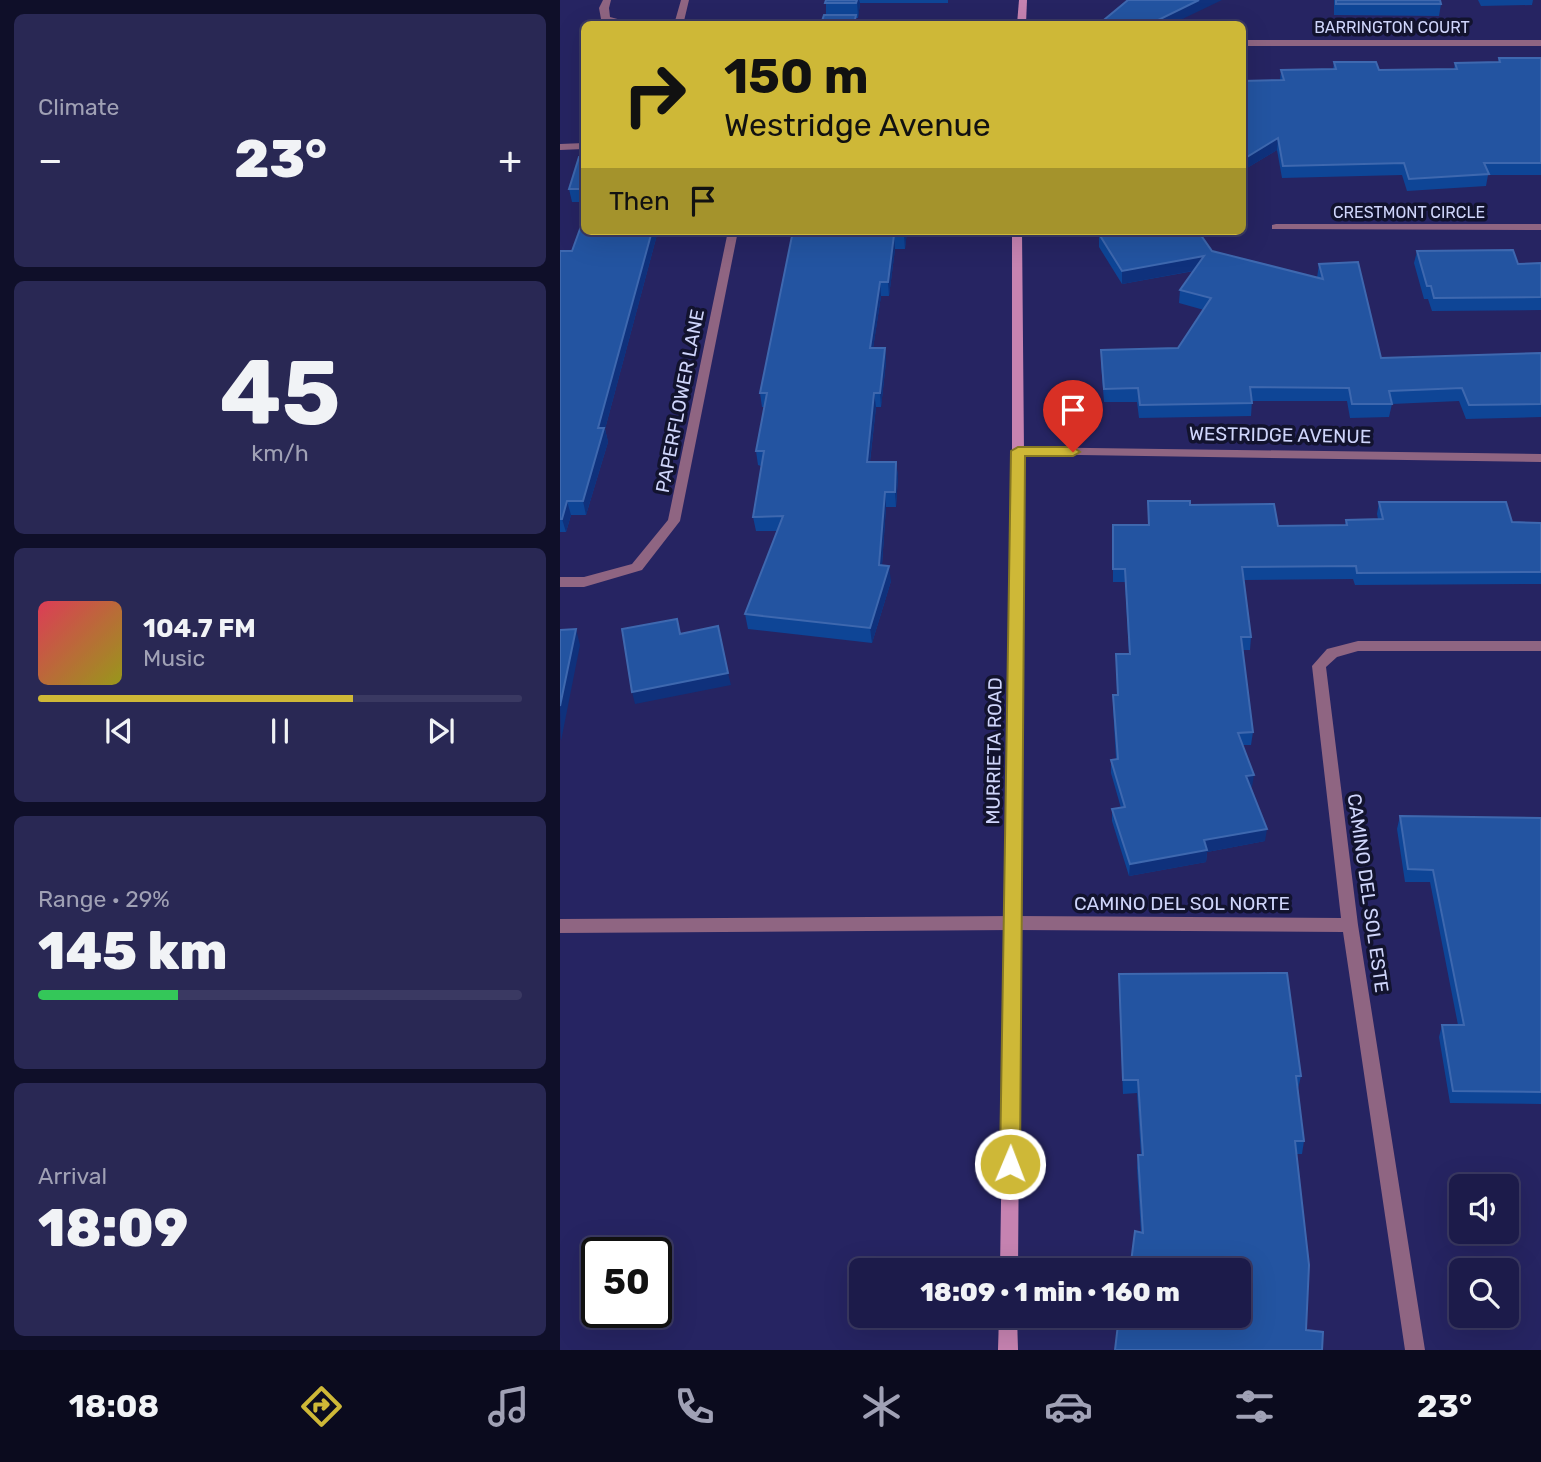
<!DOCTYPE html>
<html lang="en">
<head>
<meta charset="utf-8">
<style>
	:root { --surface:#1c1b4a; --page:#292854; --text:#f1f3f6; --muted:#a0a1b5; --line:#3a3962; --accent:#ceb837 }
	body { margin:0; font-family:Rubik,sans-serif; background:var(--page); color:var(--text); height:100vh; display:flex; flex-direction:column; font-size:26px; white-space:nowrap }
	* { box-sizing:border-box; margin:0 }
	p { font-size:23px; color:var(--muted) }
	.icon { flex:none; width:38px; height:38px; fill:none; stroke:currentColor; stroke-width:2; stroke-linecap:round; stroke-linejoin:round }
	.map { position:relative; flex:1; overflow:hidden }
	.sheet { display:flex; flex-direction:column; gap:14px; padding:14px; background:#0f0f29; width:560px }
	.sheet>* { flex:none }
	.top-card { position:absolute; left:21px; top:21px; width:665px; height:214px; border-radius:10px; box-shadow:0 7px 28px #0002,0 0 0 2px var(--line); background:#ceb837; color:#111; overflow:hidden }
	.controls { position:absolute; left:889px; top:1174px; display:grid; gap:14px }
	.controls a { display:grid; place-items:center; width:70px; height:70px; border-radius:10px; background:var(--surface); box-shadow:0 7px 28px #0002,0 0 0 2px var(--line); font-size:35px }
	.speed { position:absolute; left:21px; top:1237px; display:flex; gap:14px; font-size:35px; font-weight:700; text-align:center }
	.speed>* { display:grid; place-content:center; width:91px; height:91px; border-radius:50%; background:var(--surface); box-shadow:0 7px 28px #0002,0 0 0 2px var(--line); line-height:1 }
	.speed .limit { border:4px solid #111; border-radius:10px; background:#fff; color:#111 }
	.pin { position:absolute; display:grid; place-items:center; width:60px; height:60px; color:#fff; margin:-72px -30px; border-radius:50% 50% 50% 0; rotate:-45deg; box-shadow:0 0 7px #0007 }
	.pin .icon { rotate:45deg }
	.me { position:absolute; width:77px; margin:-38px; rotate:1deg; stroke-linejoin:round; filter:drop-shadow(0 0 5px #0008) }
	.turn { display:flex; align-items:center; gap:24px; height:147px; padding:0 28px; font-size:32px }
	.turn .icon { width:91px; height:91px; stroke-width:2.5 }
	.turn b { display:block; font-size:49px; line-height:60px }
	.then { display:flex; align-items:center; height:66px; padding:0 28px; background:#0003; gap:14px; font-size:26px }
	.big { font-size:52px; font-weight:800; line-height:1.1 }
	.sheet .card { flex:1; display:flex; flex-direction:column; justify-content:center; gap:10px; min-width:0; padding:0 24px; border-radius:10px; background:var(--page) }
	.sheet .dial { align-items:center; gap:0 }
	.dial b { font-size:91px; line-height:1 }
	.song { display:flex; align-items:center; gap:21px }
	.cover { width:84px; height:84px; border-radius:10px; background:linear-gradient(135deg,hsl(350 70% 55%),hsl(60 70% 35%)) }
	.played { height:7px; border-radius:4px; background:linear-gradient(90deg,var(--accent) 65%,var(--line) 65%) }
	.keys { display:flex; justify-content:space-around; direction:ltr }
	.heat { display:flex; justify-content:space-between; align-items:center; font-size:38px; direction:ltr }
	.charge { height:10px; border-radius:5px; background:linear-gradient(90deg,#34c759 29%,var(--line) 0) }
	.trip { position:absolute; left:289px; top:1258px; width:402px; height:70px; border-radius:10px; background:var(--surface); box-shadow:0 7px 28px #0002,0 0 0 2px var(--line); font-weight:800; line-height:70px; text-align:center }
	.tab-bar { display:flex; height:112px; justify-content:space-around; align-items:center; background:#0b0b1e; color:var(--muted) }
	.tab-bar .icon { width:49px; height:49px }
	.tab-bar .active { color:var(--accent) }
	.tab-bar b { font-size:32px; color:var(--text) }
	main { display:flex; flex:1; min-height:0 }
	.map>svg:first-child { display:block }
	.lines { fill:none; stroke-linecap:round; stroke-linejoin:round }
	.lane { fill:#8f6582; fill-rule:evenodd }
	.street { fill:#8f6582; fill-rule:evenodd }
	.secondary { fill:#c683b1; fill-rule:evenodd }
	.wall { fill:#0e4596 }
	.shaded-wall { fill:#0f317c }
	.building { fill:#2354a1; stroke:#3e68af; stroke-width:2 }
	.route { fill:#ceb837; stroke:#867824; stroke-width:2 }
	.labels { text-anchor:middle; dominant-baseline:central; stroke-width:7; stroke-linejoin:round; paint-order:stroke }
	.far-street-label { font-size:16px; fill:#cfd5fb; stroke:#12132e }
	.street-label { font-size:19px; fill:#cfd5fb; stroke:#12132e }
</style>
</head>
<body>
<main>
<section class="sheet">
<div class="card"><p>Climate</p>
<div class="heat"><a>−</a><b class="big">23°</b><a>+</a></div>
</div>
<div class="card dial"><b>45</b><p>km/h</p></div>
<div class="card">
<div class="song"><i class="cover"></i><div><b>104.7 FM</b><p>Music</p></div></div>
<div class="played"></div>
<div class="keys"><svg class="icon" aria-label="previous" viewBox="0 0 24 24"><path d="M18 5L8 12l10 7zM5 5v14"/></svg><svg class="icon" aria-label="pause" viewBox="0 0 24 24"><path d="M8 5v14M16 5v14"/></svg><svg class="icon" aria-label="next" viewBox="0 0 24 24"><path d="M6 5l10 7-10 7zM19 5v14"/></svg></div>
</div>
<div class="card"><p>Range · 29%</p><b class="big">145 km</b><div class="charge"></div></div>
<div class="card"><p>Arrival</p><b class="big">18:09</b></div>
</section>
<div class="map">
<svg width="981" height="1350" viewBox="0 0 981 1350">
	<rect width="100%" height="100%" fill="#262462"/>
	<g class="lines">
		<g class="lane">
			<polygon points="43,0 51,0 49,8 50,17 65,21 115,21 121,0 129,0 124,21 462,20 467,23 56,24 41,19 39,8"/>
			<polygon points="453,916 459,918 461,923 459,928 453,930 0,933 0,919"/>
		</g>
		<g class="street">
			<rect x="682" y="40" width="299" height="6"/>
			<polygon points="24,143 24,149 0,150 0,144"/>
			<polygon points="716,224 981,224 981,230 712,229 712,225"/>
			<polygon points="168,231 178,231 120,521 82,570 24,587 0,587 0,577 24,577 72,564 108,520"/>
			<polygon points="458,447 981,454 981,462 454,454 452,451 454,448"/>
			<polygon points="798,641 981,641 981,651 798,651 777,657 766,667 798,925 865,1350 845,1350 783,932 453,930 447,928 445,923 447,918 453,916 781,918 752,666 767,649"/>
		</g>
		<g class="secondary">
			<polygon points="459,0 467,0 466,24 457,24"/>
			<polygon points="452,231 462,231 464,451 458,1270 440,1270 452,451"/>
			<polygon points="439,1316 457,1316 458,1350 438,1350"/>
		</g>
	</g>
	<g class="wall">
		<polygon points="266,0 388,0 388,3 300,3 298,18 296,18 296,24 261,24 266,15"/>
		<polygon points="774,0 880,0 881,4 879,16 774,15"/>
		<polygon points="918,0 973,0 972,5 921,6"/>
		<polygon points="939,58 981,58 981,175 928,175 926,186 847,191 842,175 722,178 717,150 682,171 682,81 720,80 721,70 773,69 774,62 819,70 894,69 895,63 938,62"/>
		<polygon points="24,157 24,202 12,202 9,189"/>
		<polygon points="24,231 98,231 45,429 48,442 26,515 11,515 6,532 0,532 0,251 12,251"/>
		<polygon points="233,231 347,231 345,249 335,249 329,296 321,296 313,348 325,348 326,362 321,407 316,407 310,462 336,462 338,476 336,507 326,507 322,565 331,581 312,643 188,629 185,614 217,531 196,531 193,517 201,466 198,465 196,451 204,407 202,407 200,393"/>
		<polygon points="539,234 652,251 757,278 759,264 821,358 981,353 981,417 906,419 899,401 832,404 829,417 790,418 787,401 692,401 691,416 579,418 577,402 544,402 541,363 541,350 618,348 644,310 619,303 620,290 634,271 562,284 539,247"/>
		<polygon points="857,251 958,264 981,263 981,310 872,311 868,299 864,299 854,263"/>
		<polygon points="588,501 630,505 718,526 785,525 786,520 818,519 817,514 819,502 952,522 981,523 981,584 795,585 793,579 684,580 691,637 690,650 683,650 693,732 691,745 683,745 692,787 691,787 705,841 647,852 646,862 569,876 552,821 552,809 561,808 551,773 551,760 556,759 553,707 553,695 557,695 556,654 569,654 565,582 553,582 553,525 588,525"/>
		<polygon points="840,816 981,818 981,1104 890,1103 879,1037 882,1025 898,1025 870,882 845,882 837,829"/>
		<polygon points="559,974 741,1076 738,1089 744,1141 742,1154 736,1154 746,1330 762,1350 679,1316 581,1232 577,1168 578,1155 581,1155 577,1093 563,1094 559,987"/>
	</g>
	<g class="shaded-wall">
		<polygon points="297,0 299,0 300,3 298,18"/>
		<polygon points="639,0 662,0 612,24 594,24 594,22"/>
		<polygon points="718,138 717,150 682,171 682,160"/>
		<polygon points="92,231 98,231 45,429 48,442 26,515 23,501 38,428"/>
		<polygon points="344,231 347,231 345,249 344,235"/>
		<polygon points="334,235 335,249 329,296 328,282"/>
		<polygon points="644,256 643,269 562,284 562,271"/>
		<polygon points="320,282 321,296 311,362 310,348"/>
		<polygon points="325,348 326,362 321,407 320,393"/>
		<polygon points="314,393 316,407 308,477 307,462"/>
		<polygon points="336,462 338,476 336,507 335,492"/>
		<polygon points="325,492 326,507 321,579 319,565"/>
		<polygon points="7,501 11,515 6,532 2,519"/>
		<polygon points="329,566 331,581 312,643 310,628"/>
		<polygon points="16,629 20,645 1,741 0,706"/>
		<polygon points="168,673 171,685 75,704 72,692"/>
		<polygon points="694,775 692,787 684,788 686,776"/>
		<polygon points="707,829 705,841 647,852 646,862 569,876 570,864 644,840"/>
	</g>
	<g class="building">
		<polygon points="266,0 297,0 296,3 265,3"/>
		<polygon points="568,0 639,0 594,22 596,24 539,24"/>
		<polygon points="776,0 880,0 881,4 776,4"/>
		<polygon points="264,15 296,15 294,24 261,24"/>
		<polygon points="939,58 981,58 981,163 924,163 929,174 849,179 844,163 723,166 718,138 682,160 682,81 724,80 721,70 776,69 774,62 816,62 819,70 897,69 895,63 940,62"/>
		<polygon points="19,157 24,157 24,189 9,189"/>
		<polygon points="24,218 24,231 92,231 38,428 44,428 23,501 7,501 2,519 0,519 0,251 12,251"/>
		<polygon points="233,231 344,231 344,235 334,235 328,282 320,282 310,348 325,348 320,393 314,393 307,462 336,462 335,492 325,492 319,565 329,566 310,628 185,614 223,516 193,517 204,451 196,451 207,393 200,393"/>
		<polygon points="556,231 638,231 652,251 763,279 759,264 798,262 821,358 981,353 981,404 909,405 902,388 829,391 832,404 792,404 789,388 690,387 692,403 580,405 578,388 544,389 541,350 618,348 651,298 620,290 644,256 562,271 539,234"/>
		<polygon points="953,250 958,264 981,263 981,297 874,298 871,286 867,286 857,251"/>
		<polygon points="588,501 630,501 630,505 714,504 718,526 787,525 786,520 823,519 819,502 946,502 952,522 981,523 981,572 797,573 796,566 682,567 691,637 681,637 693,732 678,733 694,775 686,776 707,829 644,840 647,850 570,864 552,809 565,807 551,760 558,759 553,695 558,695 556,654 570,654 565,569 553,569 553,525 589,525"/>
		<polygon points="117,619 120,634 158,626 168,673 72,692 62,629"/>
		<polygon points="16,629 0,706 0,630"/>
		<polygon points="840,816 981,818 981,1092 893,1091 882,1025 904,1025 873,870 848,869"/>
		<polygon points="727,973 741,1076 736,1076 744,1141 735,1141 749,1265 746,1330 763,1332 762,1350 555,1350 559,1316 679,1316 679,1270 570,1270 575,1231 583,1233 578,1155 583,1155 578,1080 563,1080 559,974"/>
	</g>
	<polygon class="route" points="458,447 513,447 520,452 513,456 465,456 460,1164 457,1170 450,1173 443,1170 440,1164 451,451"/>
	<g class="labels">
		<g class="far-street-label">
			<text x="832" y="27">BARRINGTON COURT</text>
			<text x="849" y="212">CRESTMONT CIRCLE</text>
		</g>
		<g class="street-label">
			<text transform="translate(120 401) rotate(-79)">PAPERFLOWER LANE</text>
			<text transform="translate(720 435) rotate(1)">WESTRIDGE AVENUE</text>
			<text transform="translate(434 751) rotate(-89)">MURRIETA ROAD</text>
			<text transform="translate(808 893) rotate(82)">CAMINO DEL SOL ESTE</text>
			<text x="622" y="903">CAMINO DEL SOL NORTE</text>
		</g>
	</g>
</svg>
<div class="controls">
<a><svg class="icon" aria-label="sound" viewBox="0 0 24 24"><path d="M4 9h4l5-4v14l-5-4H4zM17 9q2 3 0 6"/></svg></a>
<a><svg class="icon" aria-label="search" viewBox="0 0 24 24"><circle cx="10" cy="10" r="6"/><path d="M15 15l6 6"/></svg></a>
</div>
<div class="speed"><div class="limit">50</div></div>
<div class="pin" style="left:513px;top:452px;background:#d93025"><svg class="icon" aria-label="arrive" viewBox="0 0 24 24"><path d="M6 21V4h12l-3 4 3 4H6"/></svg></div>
<svg class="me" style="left:450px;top:1164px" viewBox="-20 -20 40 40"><circle r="17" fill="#ceb837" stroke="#fff" stroke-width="3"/><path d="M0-11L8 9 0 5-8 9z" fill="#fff"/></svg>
<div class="trip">18:09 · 1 min · 160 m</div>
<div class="top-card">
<div class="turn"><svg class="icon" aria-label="right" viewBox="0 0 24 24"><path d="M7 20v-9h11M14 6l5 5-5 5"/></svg><div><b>150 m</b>Westridge Avenue</div></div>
<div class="then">Then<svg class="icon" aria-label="arrive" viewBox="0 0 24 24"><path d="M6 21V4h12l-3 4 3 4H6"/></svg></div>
</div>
</div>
</main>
<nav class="tab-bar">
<b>18:08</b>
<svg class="icon active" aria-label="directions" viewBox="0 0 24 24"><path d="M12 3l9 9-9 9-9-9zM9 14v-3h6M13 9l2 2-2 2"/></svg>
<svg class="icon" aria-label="music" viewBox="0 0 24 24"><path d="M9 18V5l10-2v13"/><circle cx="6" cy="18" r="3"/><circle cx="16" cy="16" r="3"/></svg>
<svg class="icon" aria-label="phone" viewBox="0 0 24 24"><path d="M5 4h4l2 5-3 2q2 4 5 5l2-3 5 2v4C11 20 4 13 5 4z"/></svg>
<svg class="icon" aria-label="climate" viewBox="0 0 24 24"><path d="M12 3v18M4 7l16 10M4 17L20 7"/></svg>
<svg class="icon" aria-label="car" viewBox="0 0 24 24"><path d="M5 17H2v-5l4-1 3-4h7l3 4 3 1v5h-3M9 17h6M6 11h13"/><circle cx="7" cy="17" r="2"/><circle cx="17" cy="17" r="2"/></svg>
<svg class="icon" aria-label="filters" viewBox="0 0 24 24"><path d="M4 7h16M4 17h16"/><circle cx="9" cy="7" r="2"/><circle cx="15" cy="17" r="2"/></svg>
<b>23°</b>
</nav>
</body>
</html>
